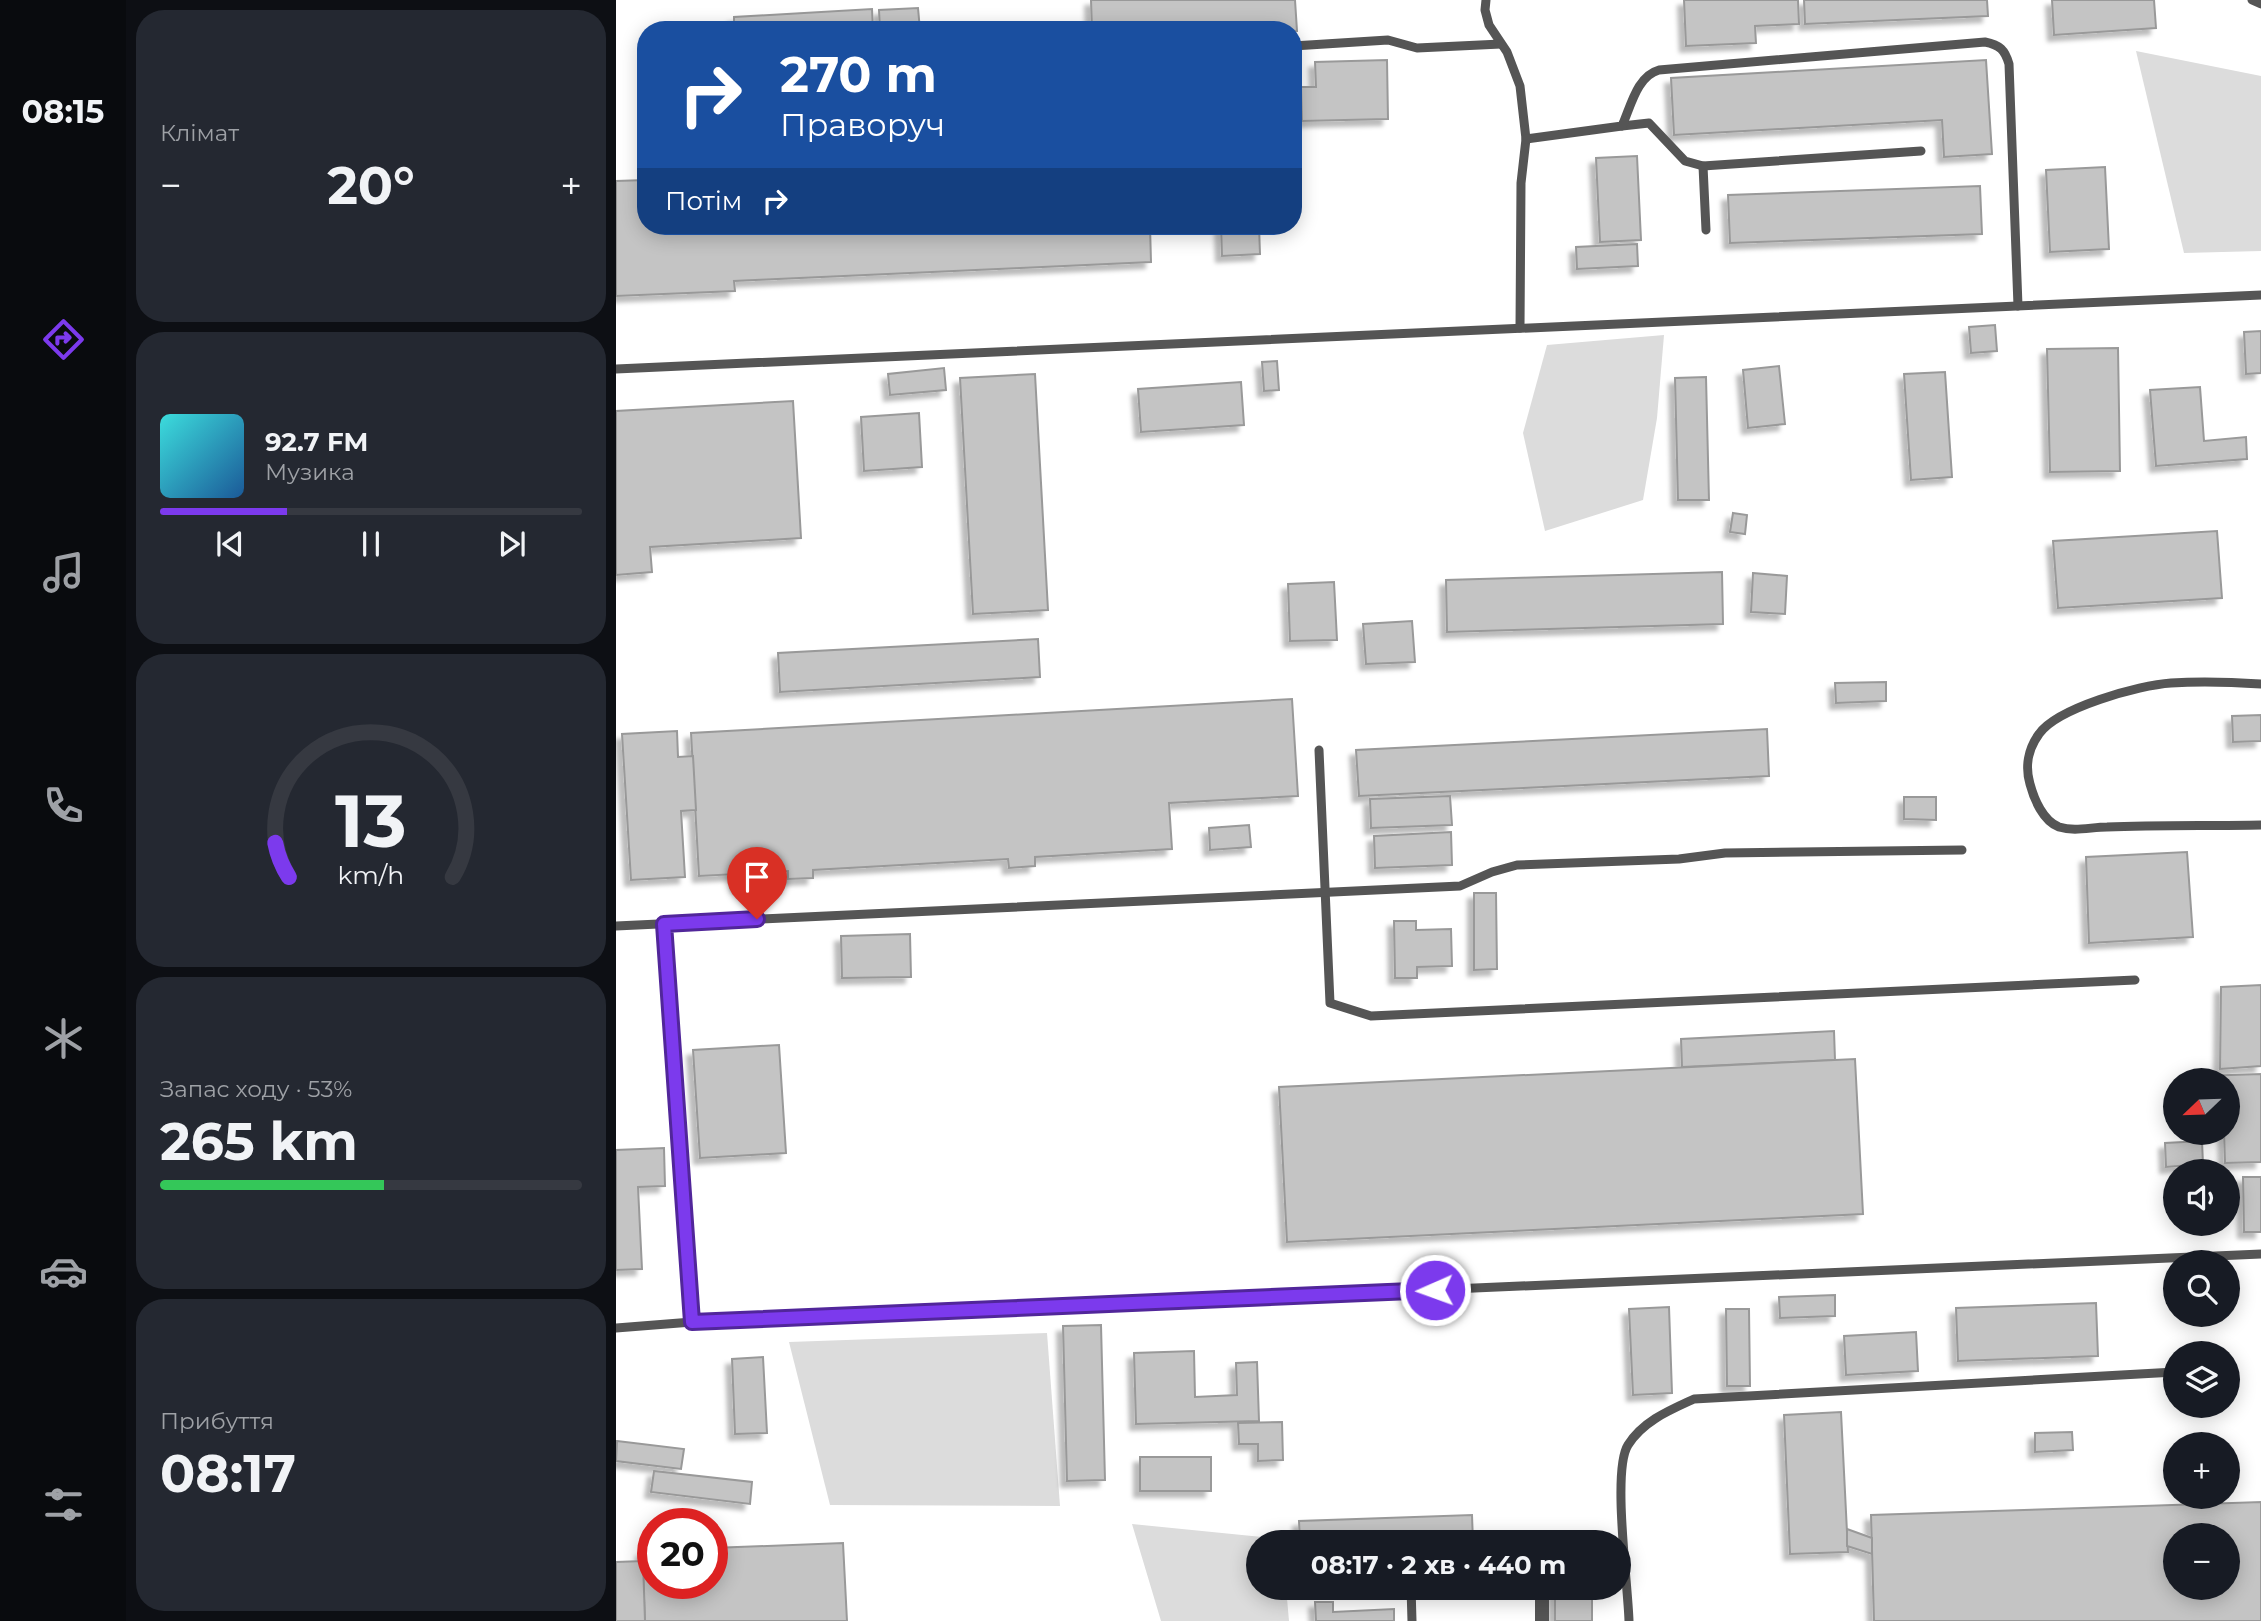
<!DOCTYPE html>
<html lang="uk">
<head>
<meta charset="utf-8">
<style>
	:root { --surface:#171b24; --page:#242831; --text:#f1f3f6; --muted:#9ea1a6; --line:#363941; --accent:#7c3aed }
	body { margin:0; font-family:Montserrat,sans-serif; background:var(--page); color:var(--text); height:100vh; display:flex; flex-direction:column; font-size:26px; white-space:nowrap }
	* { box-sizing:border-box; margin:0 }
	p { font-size:23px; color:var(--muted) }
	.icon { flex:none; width:38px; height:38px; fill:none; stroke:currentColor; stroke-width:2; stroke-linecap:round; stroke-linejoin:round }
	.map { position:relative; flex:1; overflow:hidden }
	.drawer { display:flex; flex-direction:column; gap:10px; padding:10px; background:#0d0f14; width:490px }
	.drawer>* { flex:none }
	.guide { position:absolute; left:21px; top:21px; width:665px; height:214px; border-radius:28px; box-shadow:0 4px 18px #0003; background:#1a4fa0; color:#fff; overflow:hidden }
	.needle { width:46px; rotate:247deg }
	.controls { position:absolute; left:1547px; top:1068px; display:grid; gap:14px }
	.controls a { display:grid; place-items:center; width:77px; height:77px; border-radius:50%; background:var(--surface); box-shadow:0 4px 18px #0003; font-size:35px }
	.speed { position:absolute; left:21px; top:1508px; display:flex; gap:14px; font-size:35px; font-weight:700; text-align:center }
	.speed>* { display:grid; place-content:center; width:91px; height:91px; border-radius:50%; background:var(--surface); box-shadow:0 4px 18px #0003; line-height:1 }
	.speed .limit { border:10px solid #d22; background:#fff; color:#111 }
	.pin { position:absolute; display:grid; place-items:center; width:60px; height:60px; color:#fff; margin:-72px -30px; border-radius:50% 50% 50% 0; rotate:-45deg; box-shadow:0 0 7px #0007 }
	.pin .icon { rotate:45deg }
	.me { position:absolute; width:77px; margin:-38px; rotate:268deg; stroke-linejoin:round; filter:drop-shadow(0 0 5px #0008) }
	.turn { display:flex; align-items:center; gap:24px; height:147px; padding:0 28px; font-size:32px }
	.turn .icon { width:91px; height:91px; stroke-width:2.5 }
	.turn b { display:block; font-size:49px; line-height:60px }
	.then { display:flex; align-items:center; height:66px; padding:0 28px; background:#0003; gap:14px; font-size:26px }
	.big { font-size:52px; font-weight:700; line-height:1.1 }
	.drawer .widget { flex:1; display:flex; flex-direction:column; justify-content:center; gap:10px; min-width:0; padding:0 24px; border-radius:28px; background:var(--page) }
	.drawer .dial { align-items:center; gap:0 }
	.dial svg { height:182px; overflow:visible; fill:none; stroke:var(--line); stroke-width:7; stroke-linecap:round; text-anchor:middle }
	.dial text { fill:var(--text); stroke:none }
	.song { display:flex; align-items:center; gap:21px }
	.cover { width:84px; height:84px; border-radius:10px; background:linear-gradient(135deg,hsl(180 70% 55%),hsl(210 70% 35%)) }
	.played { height:7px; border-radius:4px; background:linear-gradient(90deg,var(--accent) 30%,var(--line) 30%) }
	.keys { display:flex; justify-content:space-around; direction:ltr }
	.heat { display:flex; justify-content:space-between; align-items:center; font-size:38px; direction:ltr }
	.charge { height:10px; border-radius:5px; background:linear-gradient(90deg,#34c759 53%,var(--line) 0) }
	.trip { position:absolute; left:630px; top:1530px; width:385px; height:70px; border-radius:35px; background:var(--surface); box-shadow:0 4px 18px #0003; font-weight:700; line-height:70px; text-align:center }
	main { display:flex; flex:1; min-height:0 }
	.tab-bar { display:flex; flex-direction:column; width:126px; justify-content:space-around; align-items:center; background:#090b0e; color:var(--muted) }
	.tab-bar .icon { width:49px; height:49px }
	.tab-bar .selected { color:var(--accent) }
	.tab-bar b { font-size:32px; color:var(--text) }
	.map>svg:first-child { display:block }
	.green { fill:#dcdcdc }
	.building { fill:#c4c4c4; stroke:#999; stroke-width:2; fill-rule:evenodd; filter:url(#shadow) }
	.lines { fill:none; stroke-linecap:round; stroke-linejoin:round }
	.service { stroke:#555; stroke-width:9 }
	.minor { stroke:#555; stroke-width:14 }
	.route-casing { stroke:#51269a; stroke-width:18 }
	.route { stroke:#7c3aed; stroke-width:12 }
</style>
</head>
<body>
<main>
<nav class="tab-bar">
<b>08:15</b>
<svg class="icon selected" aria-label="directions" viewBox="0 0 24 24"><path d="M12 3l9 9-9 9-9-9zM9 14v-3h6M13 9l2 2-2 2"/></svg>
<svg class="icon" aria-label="music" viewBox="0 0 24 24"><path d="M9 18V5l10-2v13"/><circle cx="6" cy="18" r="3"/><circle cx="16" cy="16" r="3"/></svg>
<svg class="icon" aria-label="phone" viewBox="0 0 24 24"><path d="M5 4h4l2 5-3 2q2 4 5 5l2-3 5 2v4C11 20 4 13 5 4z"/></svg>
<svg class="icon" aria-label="climate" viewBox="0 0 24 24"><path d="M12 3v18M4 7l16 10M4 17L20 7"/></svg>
<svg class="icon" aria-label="car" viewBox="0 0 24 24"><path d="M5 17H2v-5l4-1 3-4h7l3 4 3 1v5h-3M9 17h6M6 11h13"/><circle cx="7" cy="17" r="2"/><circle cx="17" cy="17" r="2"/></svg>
<svg class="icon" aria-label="filters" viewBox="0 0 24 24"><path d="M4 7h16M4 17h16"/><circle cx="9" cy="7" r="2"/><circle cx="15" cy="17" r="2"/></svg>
</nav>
<section class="drawer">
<div class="widget"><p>Клімат</p>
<div class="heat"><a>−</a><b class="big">20°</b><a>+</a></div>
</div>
<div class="widget">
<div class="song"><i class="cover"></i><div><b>92.7 FM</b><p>Музика</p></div></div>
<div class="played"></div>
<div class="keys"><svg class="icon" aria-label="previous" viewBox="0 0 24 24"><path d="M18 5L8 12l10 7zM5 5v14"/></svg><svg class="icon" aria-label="pause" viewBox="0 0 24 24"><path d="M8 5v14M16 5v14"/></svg><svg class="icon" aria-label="next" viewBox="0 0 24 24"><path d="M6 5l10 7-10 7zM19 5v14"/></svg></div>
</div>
<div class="widget dial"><svg viewBox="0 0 100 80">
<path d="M14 69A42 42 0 1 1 86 69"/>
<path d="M14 69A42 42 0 0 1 8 54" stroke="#7c3aed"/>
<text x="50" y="56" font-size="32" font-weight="700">13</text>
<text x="50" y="72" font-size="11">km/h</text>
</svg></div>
<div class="widget"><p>Запас ходу · 53%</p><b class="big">265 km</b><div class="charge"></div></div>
<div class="widget"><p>Прибуття</p><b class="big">08:17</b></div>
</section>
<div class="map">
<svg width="1645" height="1621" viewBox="0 0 1645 1621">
	<defs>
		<filter id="shadow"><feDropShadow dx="-6" dy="6" stdDeviation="2" flood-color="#0004"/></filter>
	</defs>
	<rect width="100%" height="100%" fill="#fff"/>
	<g class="green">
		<polygon points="1520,51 1645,76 1645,251 1568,253"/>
		<polygon points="1048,335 1041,418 1027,500 929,531 907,433 931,345"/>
		<polygon points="431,1333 444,1506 214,1505 173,1342"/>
		<polygon points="516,1524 666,1539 666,1542 642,1542 642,1587 670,1587 673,1621 545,1621"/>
	</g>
	<g class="building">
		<polygon points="475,0 679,0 681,31 476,30"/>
		<polygon points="1068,0 1182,0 1183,24 1139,26 1140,43 1070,46"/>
		<polygon points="1188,0 1371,0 1372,16 1189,24"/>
		<polygon points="1436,0 1538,0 1540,28 1438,35"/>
		<polygon points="302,8 304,30 264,30 263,10"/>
		<polygon points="256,9 257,30 118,30 118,17"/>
		<polygon points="771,60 772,119 686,121 685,87 700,87 699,62"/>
		<polygon points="1370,60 1376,154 1328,157 1326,120 1058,135 1055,78"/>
		<polygon points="1021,156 1025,240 984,242 980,158"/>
		<polygon points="1489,167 1493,249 1434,252 1430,170"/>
		<polygon points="30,180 30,226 534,226 535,262 118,281 119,291 0,296 0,181"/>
		<polygon points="1364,186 1366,234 1114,243 1112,195"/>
		<polygon points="605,226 643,226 644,254 606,256"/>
		<polygon points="1021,244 1022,266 961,269 960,247"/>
		<polygon points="1379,325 1381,351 1355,353 1353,327"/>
		<polygon points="1645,331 1645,373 1630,374 1628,332"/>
		<polygon points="1502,348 1504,471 1434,472 1431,349"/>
		<polygon points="661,361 663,390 648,391 646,362"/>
		<polygon points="1163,366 1169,424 1132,428 1127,370"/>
		<polygon points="328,368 330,390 274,395 272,374"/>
		<polygon points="1329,372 1336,477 1295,480 1288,374"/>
		<polygon points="419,374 432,610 357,614 344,378"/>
		<polygon points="1090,377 1093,500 1062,500 1059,378"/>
		<polygon points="625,382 628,425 525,432 522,389"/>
		<polygon points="1584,387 1588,441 1630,437 1631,459 1540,466 1534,390"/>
		<polygon points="177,401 185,538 34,547 36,572 0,575 0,411"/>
		<polygon points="303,413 306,467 248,471 245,417"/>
		<polygon points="1117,513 1131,515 1129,534 1114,532"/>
		<polygon points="1601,531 1606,598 1442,608 1437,541"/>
		<polygon points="1106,572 1107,624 831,632 830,580"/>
		<polygon points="1137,573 1171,576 1169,614 1135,612"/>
		<polygon points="718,582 721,640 674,641 672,584"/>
		<polygon points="796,621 799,662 750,664 747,624"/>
		<polygon points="422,639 424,677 164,692 162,653"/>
		<polygon points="1270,682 1270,701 1220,703 1219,683"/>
		<polygon points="676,699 682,796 553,803 556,849 419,857 419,866 393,868 392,859 197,870 197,878 172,879 172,871 146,873 147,885 122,886 121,874 83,876 75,733"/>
		<polygon points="1645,715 1645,741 1617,742 1616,716"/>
		<polygon points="1151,729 1153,776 743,796 740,750"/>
		<polygon points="61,731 62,757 77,756 80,810 65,811 69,877 15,880 6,734"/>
		<polygon points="834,796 836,825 755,828 754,799"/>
		<polygon points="1288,797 1320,797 1320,820 1288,819"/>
		<polygon points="633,825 635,847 594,850 593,828"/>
		<polygon points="835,832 836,865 759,868 758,836"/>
		<polygon points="1571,852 1577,937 1473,943 1470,857"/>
		<polygon points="858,893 880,893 881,969 858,970"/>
		<polygon points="778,921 800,921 800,930 835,929 836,966 801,967 801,978 779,978"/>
		<polygon points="294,934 295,977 226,978 225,936"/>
		<polygon points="1645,985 1645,1066 1604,1069 1605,987"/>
		<polygon points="1218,1031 1219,1060 1066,1067 1065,1039"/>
		<polygon points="163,1045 170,1153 84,1158 77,1050"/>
		<polygon points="1239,1059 1247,1214 671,1242 663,1087"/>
		<polygon points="1645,1074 1645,1162 1609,1163 1608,1132 1612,1132 1612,1080 1584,1080 1584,1076"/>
		<polygon points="1586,1141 1587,1164 1550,1167 1549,1143"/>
		<polygon points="48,1148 49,1186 22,1187 26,1269 0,1270 0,1150"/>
		<polygon points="1627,1177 1645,1177 1645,1232 1628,1232"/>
		<polygon points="1219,1295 1219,1316 1164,1318 1163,1297"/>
		<polygon points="1480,1303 1482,1356 1342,1361 1340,1308"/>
		<polygon points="1053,1307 1056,1393 1017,1395 1013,1309"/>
		<polygon points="1110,1309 1133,1309 1134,1386 1111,1386"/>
		<polygon points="485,1325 489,1480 451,1481 447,1326"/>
		<polygon points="1300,1332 1302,1371 1230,1375 1228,1336"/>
		<polygon points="578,1351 579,1397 621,1395 620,1363 641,1362 643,1421 520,1424 518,1353"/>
		<polygon points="147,1357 151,1433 119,1434 116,1359"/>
		<polygon points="1225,1412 1232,1552 1174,1554 1168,1415"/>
		<polygon points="666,1422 667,1460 642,1461 642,1444 623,1444 622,1423"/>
		<polygon points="1456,1432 1457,1450 1419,1452 1419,1433"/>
		<polygon points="1,1441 68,1449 65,1469 0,1461"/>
		<rect x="524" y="1457" width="71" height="34"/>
		<polygon points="38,1471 136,1482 134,1504 35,1492"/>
		<path d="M 1645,1502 L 1645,1621 L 1258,1621 L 1255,1515 ZM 1559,1535 L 1612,1535 L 1612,1587 L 1559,1587 Z"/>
		<polygon points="856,1515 857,1542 684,1542 683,1521"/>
		<polygon points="1231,1529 1256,1538 1256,1554 1231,1546"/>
		<polygon points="227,1543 231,1621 29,1621 26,1551 37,1551 37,1584 96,1584 96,1548"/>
		<polygon points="27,1561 29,1621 0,1621 0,1562"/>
		<rect x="939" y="1587" width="37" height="34"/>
		<polygon points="699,1602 717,1602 717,1612 778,1609 778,1621 700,1621"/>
	</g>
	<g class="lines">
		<g class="service">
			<polyline points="870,0 869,10 873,25 891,52 904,86 910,139 905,183 904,328"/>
			<polyline points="1636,0 1645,4"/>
			<polyline points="677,46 772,40 801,48 885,44"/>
			<polyline points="1006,126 1033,123 1069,161 1087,166 1305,151"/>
			<path d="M 910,139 L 1006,126 C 1015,106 1021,76 1043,70 L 1369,42 C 1384,45 1389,50 1393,64 L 1402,306"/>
			<polyline points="1087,166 1090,230"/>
			<polyline points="0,369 1645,295"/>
			<path d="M 1645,684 C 1615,682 1585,681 1555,683 C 1523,685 1441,708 1423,734 C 1412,749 1409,767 1414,784 C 1418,799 1427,821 1443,827 C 1459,832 1475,827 1491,827 C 1542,825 1594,826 1645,825"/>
			<polyline points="703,750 714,1003 755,1016 1519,980"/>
			<polyline points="48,924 76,1322"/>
			<polyline points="0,926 844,886 876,872 901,865 1063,859 1109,853 1346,850"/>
			<polyline points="0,1328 76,1322 1645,1254"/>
			<polyline points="795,1587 796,1621"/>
			<path d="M 1013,1621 C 1012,1584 996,1470 1012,1445 C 1027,1421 1054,1410 1078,1399 L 1559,1372"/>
		</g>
		<polyline class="minor" points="926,1587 926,1621"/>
	</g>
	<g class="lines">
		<g class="route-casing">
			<polyline id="route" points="141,919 48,924 76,1322 819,1290"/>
		</g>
		<use href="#route" class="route"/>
	</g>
</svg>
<div class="controls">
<a><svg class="needle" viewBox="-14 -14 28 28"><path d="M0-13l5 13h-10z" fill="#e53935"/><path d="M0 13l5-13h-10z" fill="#9ea1a6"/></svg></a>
<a><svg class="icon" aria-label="sound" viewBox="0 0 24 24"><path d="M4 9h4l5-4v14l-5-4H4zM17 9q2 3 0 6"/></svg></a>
<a><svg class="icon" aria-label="search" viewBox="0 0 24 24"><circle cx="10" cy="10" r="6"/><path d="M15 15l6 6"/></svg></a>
<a><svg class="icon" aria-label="layers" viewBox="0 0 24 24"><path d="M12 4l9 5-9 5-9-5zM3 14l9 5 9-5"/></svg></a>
<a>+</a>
<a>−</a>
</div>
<div class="speed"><div class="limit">20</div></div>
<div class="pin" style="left:141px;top:919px;background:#d93025"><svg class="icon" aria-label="arrive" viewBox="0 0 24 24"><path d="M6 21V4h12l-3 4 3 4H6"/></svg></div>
<svg class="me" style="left:819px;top:1290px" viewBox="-20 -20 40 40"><circle r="17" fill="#7c3aed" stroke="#fff" stroke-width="3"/><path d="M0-11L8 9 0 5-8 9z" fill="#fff"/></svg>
<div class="trip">08:17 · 2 хв · 440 m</div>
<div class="guide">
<div class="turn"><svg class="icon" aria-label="right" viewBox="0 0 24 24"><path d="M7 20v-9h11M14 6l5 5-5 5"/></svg><div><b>270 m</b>Праворуч</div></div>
<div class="then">Потім<svg class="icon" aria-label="right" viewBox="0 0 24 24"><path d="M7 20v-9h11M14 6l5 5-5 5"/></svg></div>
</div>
</div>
</main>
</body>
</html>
